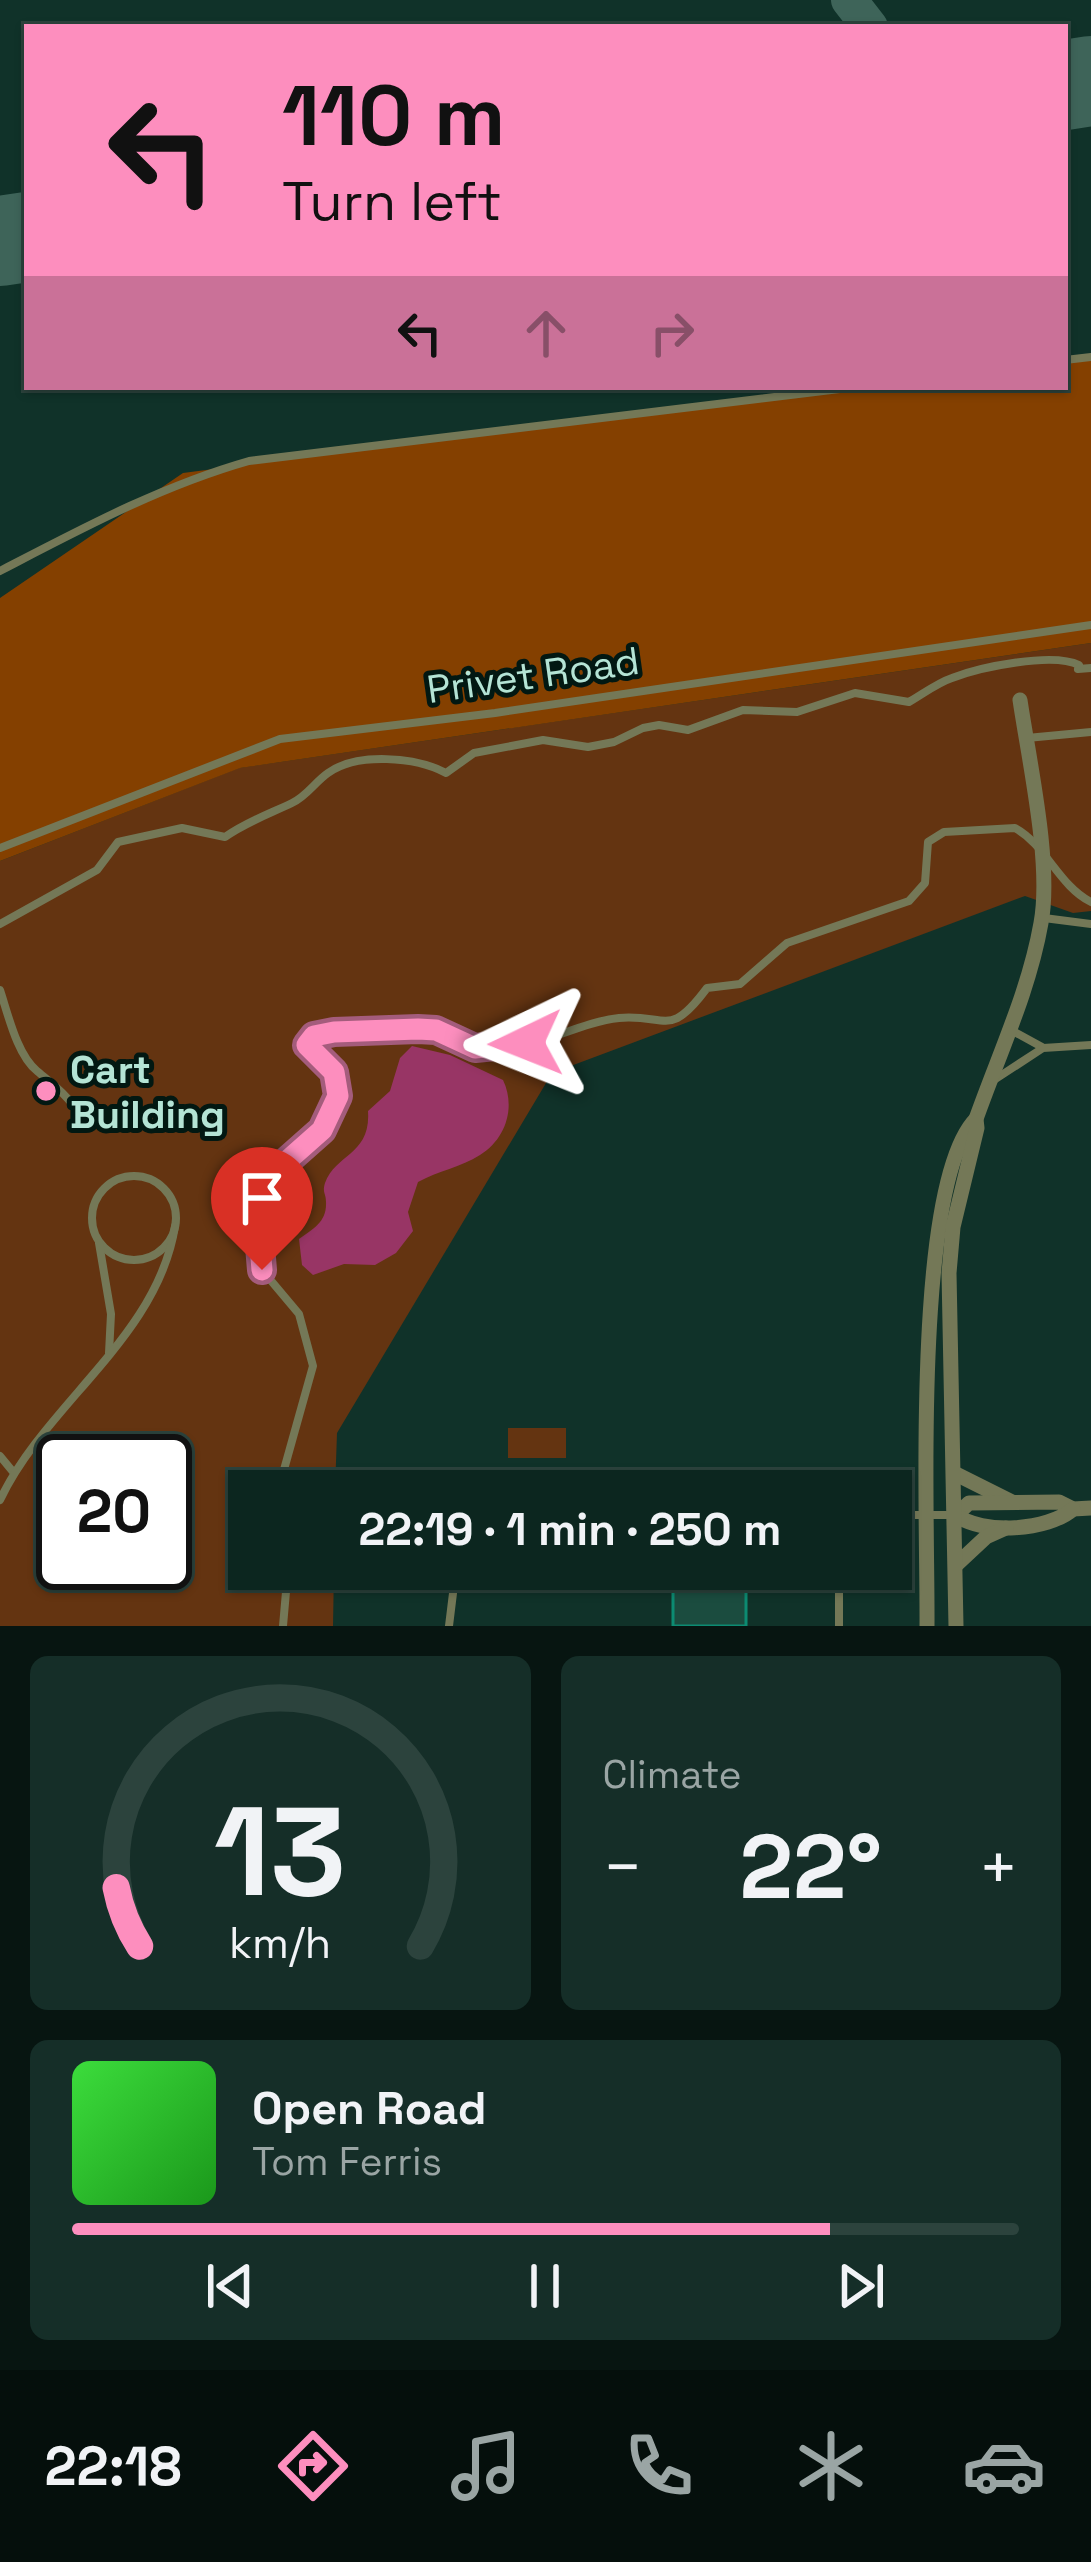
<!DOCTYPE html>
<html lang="en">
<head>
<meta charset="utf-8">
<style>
	:root { --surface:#0c261f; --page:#152e28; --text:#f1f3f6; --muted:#9aa5a4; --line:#2c433d; --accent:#fd8ebe }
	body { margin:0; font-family:"Space Grotesk",sans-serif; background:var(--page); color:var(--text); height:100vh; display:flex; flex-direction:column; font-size:45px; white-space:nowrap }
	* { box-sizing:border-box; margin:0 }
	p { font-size:39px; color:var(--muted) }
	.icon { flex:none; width:66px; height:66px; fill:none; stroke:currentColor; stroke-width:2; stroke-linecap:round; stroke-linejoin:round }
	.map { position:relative; height:1626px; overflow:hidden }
	.side { display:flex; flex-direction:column; gap:30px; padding:30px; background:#071511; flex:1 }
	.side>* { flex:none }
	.guide { position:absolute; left:24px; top:24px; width:1044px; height:366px; border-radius:0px; box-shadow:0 3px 9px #0004,0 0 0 3px var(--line); background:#fd8ebe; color:#111; overflow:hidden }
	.speed { position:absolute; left:36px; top:1434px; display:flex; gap:24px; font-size:60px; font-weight:700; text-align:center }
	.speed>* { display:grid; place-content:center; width:156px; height:156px; border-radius:50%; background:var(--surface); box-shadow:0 3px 9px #0004,0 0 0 3px var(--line); line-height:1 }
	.speed .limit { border:6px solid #111; border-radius:18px; background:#fff; color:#111 }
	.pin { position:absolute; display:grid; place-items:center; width:102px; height:102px; color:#fff; margin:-123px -51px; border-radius:50% 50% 50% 0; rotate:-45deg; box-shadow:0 0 12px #0007 }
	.pin .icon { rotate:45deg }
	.me { position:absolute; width:132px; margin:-66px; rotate:268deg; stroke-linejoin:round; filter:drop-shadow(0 0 9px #0008) }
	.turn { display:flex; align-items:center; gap:42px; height:252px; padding:0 60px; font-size:54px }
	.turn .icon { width:156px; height:156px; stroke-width:2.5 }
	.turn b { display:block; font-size:84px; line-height:102px }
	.lanes { display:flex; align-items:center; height:114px; padding:0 60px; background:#0003; justify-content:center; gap:60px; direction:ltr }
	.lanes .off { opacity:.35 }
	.big { font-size:90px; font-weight:700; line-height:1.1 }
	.side .widget { flex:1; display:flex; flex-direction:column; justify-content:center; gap:18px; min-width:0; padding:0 42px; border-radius:18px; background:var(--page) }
	.side .dial { align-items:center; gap:0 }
	.dial svg { height:312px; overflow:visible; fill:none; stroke:var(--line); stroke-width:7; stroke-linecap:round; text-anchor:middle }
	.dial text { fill:var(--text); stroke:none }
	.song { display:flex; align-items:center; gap:36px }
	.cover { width:144px; height:144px; border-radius:18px; background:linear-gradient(135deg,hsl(120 70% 55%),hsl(120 70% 35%)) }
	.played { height:12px; border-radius:6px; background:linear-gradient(90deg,var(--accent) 80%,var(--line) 80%) }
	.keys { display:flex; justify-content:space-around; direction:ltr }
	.heat { display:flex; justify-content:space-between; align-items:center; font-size:66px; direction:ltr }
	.side .tiles { flex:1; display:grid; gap:30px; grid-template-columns:1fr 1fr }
	.widget:last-child { grid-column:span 2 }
	.trip { position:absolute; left:228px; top:1470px; width:684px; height:120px; border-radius:0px; background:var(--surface); box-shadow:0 3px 9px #0004,0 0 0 3px var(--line); font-weight:700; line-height:120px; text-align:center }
	.menu { display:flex; height:192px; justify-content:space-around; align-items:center; background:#050f0c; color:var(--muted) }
	.menu .icon { width:84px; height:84px }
	.menu .active { color:var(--accent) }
	.menu b { font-size:54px; color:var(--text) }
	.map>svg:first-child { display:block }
	.green { fill:#643411; fill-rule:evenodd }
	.forest { fill:#844000 }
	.water { fill:#983565 }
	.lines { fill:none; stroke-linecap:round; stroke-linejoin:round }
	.taxiway { stroke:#3e6459; stroke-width:36 }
	.runway { stroke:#3e6459; stroke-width:90 }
	.building { fill:#1b4c3f; stroke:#0c8b72; stroke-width:3 }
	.service { stroke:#747857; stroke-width:8 }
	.minor { stroke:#747857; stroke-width:15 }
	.route-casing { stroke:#a45c7c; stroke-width:30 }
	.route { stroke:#fd8ebe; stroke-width:21 }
	.poi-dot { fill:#fd8ebe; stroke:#021812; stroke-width:4.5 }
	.labels { text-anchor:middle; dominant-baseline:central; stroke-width:10; stroke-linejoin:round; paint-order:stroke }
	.street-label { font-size:39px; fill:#b4e4d5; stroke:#021812 }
	.poi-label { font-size:39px; font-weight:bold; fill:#b4e4d5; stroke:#021812; text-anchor:start }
</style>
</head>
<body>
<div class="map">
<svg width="1091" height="1626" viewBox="0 0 1091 1626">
	<rect width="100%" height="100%" fill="#103229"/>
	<g class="green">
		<path d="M 1091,643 L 1091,911 L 1073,913 L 1025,896 L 552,1073 L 337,1433 L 335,1491 L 249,1491 L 249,1569 L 334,1569 L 333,1626 L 0,1626 L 0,861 L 239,768 ZM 63,1461 L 165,1461 L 165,1563 L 63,1563 Z"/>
		<rect x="508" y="1428" width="58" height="30"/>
	</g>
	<polygon class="forest" points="1091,354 1091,643 240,768 0,861 0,598 183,473 838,387 1065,387 1065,357"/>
	<path class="water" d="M 412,1046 L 450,1055 L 503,1080 C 516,1107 506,1139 480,1155 C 461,1167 438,1171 418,1182 L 408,1212 L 413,1231 L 396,1253 L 375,1265 L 344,1264 L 313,1275 L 302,1265 L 299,1239 C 313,1229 327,1222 326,1202 C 326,1193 322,1193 325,1183 C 336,1153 371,1155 368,1111 L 390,1091 L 400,1058 Z"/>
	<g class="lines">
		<polyline class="taxiway" points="849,0 870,27"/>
		<g class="runway">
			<polyline points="1065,85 1091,81"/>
			<polyline points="0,241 27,237"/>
		</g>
	</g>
	<rect class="building" x="673" y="1569" width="73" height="57"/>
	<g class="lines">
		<g class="service">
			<polyline points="1065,360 1091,357"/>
			<path d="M 0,571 C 81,529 161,486 249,461 L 856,387"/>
			<polyline points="1027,738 1091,732"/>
			<polyline points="0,848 280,739 495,713 1091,625"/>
			<polyline points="1044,918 1091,924"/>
			<path d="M 0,924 L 97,870 L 118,842 L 182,828 L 225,837 C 246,822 269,814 292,803 C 307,796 315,782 328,773 C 357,752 416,757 446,773 L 474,753 L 543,740 L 588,747 L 614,742 L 643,728 L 659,725 L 688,730 L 743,710 L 797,712 L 855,693 L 909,702 C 923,694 937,683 952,678 C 980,667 1053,652 1079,665 L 1078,669 L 1091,668"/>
			<path d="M 0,990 C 8,1014 17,1055 37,1071 C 51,1083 62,1090 73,1105"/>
			<polyline points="1011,1030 1042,1047"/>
			<polyline points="994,1080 1043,1048 1091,1045"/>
			<circle cx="134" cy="1218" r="42"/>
			<polyline points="99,1243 111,1314 109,1353"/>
			<polyline points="0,1456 14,1473"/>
			<path d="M 278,1491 L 313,1366 L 299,1314 L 262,1270 L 258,1253 L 280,1196 L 287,1161 L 322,1130 L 337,1096 L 334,1073 L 307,1045 C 312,1038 312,1037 321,1034 C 338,1028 413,1027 432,1030 C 447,1033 459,1045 474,1048 C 524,1058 572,1023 619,1018 C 668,1014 669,1039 707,988 L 740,984 L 787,943 L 909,901 L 925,883 L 928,842 L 944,832 L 1015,828 C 1046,845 1059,886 1091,902"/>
			<path d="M 0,1500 C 46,1403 158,1337 175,1226"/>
			<polyline points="891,1515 955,1515"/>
			<polyline points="839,1569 839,1626"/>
			<polyline points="283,1626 288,1569"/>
			<polyline points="449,1626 454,1585 459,1578 578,1573 585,1569"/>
		</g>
		<g class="minor">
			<polyline points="956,1474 1012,1502"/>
			<polyline points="956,1515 969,1503 1059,1502 1073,1509 1091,1508"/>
			<path d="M 956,1515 C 982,1535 1048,1531 1073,1509"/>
			<polyline points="956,1565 986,1537 1006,1528"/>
			<path d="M 927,1626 C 928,1525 912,1184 976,1119"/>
			<path d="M 956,1626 L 949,1273 L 953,1227 L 977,1128 L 976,1119 C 999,1054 1029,991 1041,923 C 1052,864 1029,761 1020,700"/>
		</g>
	</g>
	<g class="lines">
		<g class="route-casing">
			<polyline id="route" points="262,1270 260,1246 280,1196 287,1161 322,1130 338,1096 334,1072 307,1045 314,1036 334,1032 418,1029 436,1030 475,1048 526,1043"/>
		</g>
		<use href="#route" class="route"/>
	</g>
	<circle class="poi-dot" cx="46" cy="1091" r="12"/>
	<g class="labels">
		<g class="street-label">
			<text transform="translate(533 675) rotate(-8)">Privet Road</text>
		</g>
		<g class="poi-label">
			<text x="70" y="1069">Cart<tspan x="70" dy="45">Building</tspan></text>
		</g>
	</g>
</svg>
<div class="speed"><div class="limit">20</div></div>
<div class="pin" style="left:262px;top:1270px;background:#d93025"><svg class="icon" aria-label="arrive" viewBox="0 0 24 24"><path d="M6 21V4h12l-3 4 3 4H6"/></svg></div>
<svg class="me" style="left:526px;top:1043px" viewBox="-20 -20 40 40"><path d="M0-17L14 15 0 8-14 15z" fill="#fd8ebe" stroke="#fff" stroke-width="4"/></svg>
<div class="trip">22:19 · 1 min · 250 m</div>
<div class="guide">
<div class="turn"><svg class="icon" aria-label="left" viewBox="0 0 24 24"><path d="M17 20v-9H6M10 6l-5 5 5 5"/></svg><div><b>110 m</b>Turn left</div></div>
<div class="lanes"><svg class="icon" aria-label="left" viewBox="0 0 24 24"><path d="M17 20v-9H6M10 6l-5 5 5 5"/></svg><svg class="icon off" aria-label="ahead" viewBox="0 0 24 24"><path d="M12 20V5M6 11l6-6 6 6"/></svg><svg class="icon off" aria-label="right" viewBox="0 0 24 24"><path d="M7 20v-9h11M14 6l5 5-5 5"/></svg></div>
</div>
</div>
<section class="side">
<div class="tiles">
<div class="widget dial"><svg viewBox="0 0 100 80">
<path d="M14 69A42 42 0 1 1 86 69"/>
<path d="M14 69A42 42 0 0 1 8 54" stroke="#fd8ebe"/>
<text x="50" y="56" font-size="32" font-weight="700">13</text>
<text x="50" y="72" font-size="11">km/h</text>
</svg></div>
<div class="widget"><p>Climate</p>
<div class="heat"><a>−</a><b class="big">22°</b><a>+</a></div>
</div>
<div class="widget">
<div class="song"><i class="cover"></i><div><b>Open Road</b><p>Tom Ferris</p></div></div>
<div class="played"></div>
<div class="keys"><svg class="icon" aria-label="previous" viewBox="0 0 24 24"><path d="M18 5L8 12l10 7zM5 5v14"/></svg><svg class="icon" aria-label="pause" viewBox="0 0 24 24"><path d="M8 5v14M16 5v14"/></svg><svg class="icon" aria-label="next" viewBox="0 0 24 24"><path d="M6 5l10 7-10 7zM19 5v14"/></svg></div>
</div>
</div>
</section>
<nav class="menu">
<b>22:18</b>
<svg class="icon active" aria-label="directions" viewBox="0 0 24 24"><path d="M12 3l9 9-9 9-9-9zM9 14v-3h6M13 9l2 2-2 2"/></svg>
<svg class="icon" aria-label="music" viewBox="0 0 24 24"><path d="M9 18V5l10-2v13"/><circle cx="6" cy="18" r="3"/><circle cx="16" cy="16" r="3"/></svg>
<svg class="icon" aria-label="phone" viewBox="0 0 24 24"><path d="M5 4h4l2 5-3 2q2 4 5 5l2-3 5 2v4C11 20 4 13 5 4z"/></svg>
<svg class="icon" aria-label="climate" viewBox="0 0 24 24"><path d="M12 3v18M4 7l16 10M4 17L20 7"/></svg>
<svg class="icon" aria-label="car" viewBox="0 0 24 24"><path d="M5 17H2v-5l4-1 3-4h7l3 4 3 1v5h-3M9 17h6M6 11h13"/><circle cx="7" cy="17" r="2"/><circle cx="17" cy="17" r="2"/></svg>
</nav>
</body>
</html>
